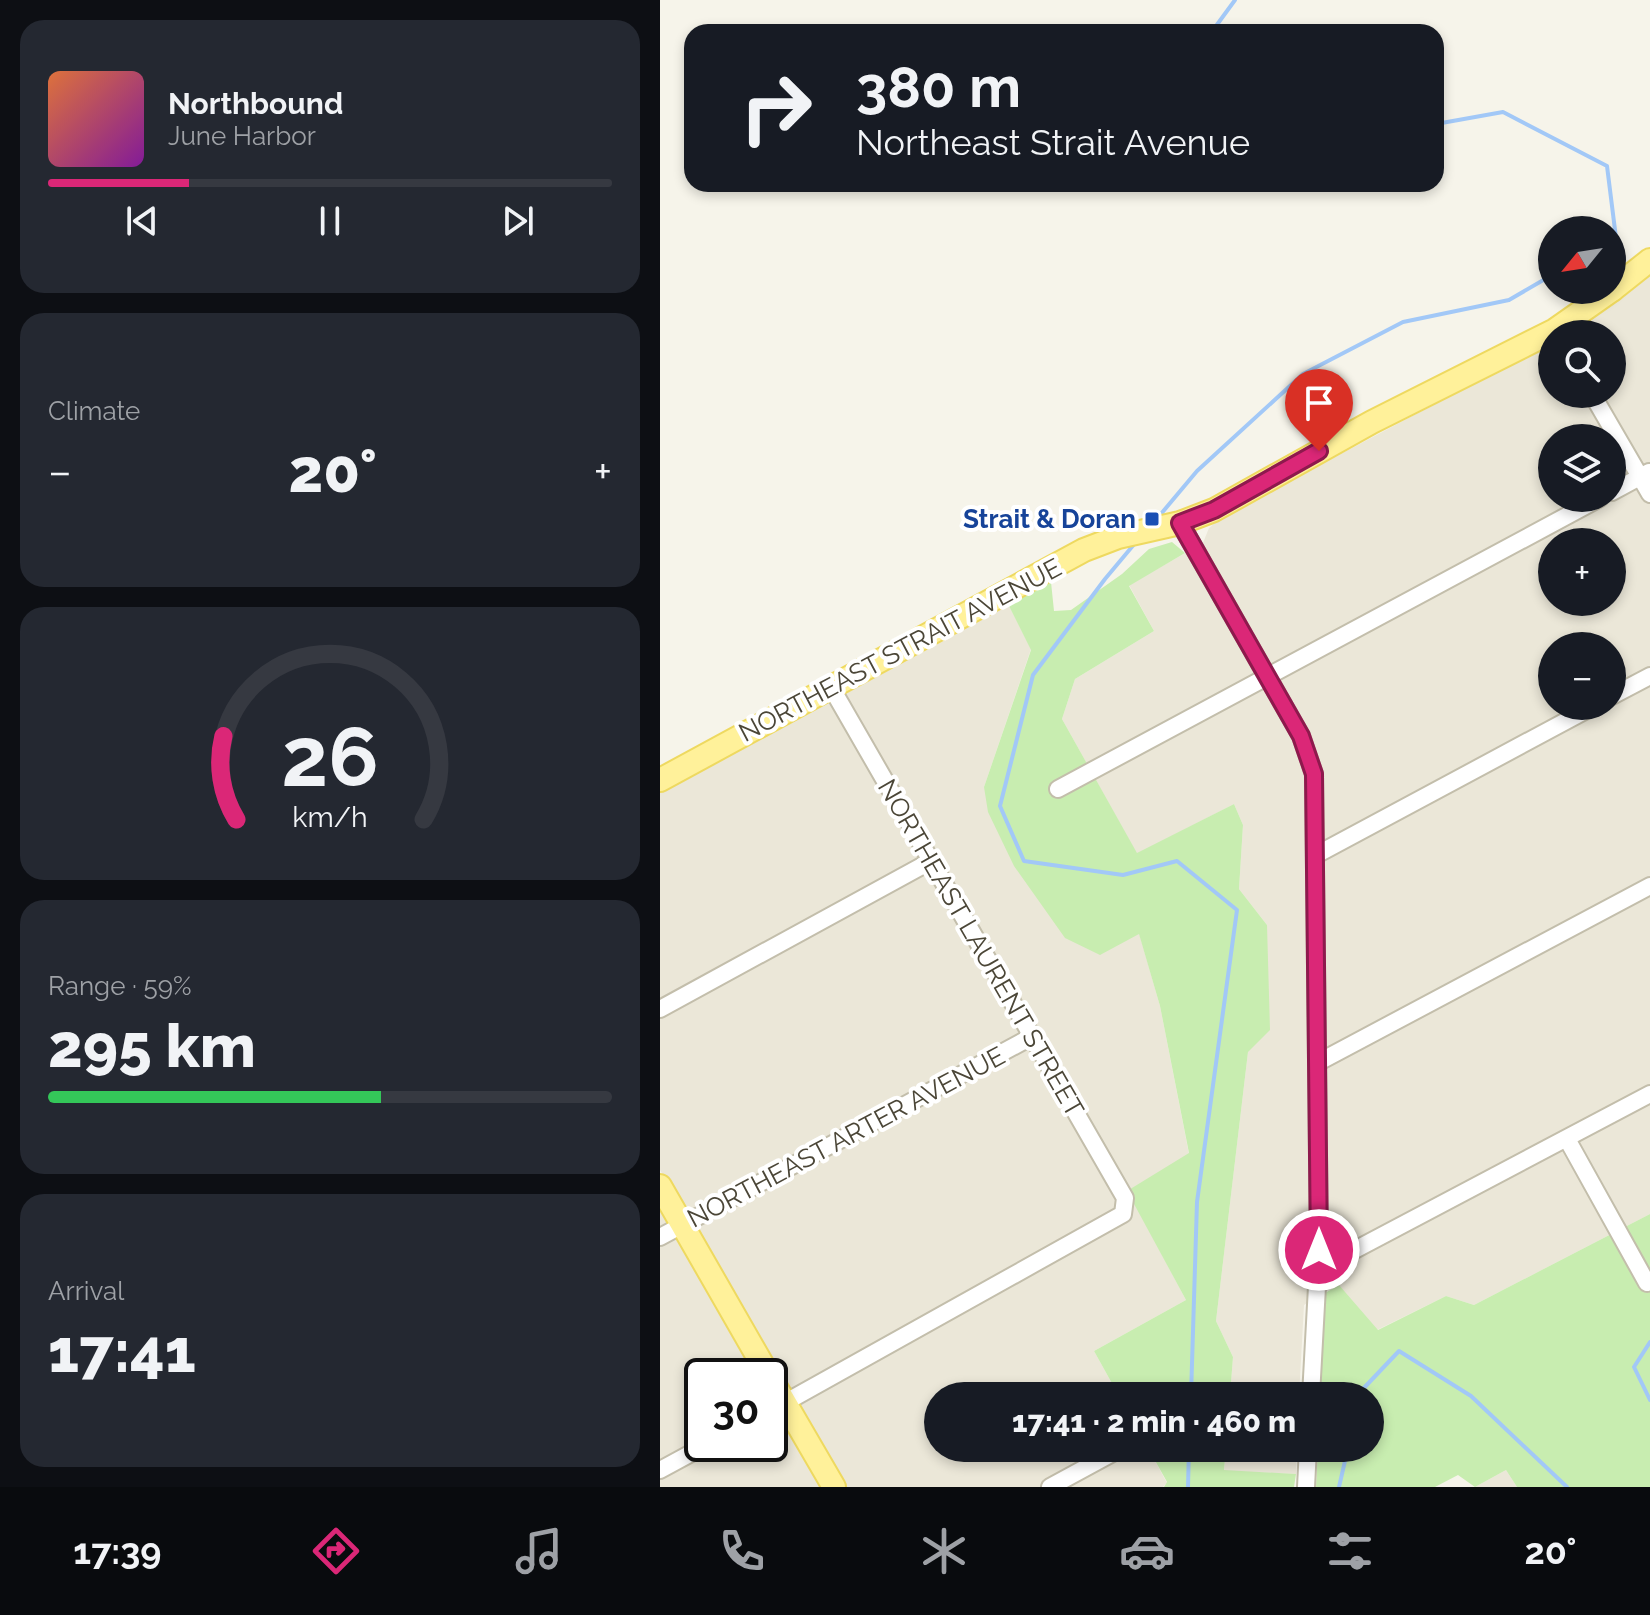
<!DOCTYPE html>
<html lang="en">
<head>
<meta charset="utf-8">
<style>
	:root { --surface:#171b24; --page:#242831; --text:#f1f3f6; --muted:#9ea1a6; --line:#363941; --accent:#db2777 }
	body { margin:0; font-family:Raleway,sans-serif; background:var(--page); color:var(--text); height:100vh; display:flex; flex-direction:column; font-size:30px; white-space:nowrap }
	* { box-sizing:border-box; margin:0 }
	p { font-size:26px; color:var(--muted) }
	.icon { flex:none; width:44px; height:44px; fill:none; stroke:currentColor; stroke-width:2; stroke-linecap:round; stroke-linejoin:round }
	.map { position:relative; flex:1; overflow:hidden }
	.sheet { display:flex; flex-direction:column; gap:20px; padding:20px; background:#0d0f14; width:660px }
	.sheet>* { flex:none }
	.top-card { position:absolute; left:24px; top:24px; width:760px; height:168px; border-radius:24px; box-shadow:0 4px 12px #0003; background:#171b24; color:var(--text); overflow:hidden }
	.needle { width:52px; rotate:240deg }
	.buttons { position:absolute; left:878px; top:216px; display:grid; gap:16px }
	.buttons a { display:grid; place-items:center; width:88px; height:88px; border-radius:50%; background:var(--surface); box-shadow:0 4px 12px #0003; font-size:40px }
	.speed { position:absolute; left:24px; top:1358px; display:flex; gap:16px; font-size:40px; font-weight:700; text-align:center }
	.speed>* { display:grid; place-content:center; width:104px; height:104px; border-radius:50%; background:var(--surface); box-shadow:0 4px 12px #0003; line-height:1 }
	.speed .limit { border:4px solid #111; border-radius:12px; background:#fff; color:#111 }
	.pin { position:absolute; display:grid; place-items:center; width:68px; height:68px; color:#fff; margin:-82px -34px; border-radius:50% 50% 50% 0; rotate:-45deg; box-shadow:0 0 8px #0007 }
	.pin .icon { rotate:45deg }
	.me { position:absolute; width:88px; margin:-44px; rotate:0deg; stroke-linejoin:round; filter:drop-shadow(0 0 6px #0008) }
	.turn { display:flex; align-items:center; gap:28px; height:168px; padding:0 40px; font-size:36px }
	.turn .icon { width:104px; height:104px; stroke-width:2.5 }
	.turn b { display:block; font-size:56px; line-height:68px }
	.big { font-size:60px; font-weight:800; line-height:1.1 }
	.sheet .tile { flex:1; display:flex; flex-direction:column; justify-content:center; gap:12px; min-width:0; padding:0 28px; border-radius:24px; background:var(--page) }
	.sheet .dial { align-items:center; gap:0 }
	.dial svg { height:208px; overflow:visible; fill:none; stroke:var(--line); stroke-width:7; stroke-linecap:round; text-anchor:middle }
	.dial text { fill:var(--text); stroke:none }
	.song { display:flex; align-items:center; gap:24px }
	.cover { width:96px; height:96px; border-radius:12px; background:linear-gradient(135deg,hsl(20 70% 55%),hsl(290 70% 35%)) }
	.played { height:8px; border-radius:4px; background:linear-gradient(90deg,var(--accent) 25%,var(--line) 25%) }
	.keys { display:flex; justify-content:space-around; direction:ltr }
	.heat { display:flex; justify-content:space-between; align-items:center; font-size:44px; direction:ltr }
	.charge { height:12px; border-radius:6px; background:linear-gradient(90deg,#34c759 59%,var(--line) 0) }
	.trip { position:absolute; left:264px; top:1382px; width:460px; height:80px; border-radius:40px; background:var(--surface); box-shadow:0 4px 12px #0003; font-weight:800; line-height:80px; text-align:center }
	.dock { display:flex; height:128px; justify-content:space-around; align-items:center; background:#090b0e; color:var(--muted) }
	.dock .icon { width:56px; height:56px }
	.dock .active { color:var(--accent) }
	.dock b { font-size:36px; color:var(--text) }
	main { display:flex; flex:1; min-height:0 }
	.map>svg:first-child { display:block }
	.residential { fill:#ebe7d8; fill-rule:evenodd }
	.green { fill:#c8edb0 }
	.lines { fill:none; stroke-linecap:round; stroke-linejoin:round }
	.stream { stroke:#a2c8f7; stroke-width:4 }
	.minor-casing { stroke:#c3beab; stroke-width:20 }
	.major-casing { stroke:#eed960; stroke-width:26 }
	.minor { stroke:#fff; stroke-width:16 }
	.major { stroke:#fff19a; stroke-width:22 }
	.route-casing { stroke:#8e194d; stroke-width:20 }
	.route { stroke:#db2777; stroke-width:14 }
	.transit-dot { fill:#1a4fb4; stroke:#fff; stroke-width:3 }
	.labels { text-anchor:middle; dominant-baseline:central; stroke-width:8; stroke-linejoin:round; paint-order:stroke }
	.transit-label { font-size:26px; font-weight:bold; fill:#164399; stroke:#fff; text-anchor:end }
	.street-label { font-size:26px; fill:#4b4637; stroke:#fff }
</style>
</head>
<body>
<main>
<section class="sheet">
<div class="tile">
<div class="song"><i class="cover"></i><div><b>Northbound</b><p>June Harbor</p></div></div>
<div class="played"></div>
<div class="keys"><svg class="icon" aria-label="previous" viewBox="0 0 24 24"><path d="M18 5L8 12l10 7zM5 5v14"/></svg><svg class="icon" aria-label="pause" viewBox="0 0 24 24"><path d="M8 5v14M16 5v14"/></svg><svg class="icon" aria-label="next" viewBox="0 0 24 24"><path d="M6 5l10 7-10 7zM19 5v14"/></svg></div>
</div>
<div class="tile"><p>Climate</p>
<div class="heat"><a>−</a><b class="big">20°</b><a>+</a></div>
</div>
<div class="tile dial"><svg viewBox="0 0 100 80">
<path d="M14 69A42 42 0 1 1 86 69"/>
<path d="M14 69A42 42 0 0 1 9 37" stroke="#db2777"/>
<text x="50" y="56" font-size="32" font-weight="700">26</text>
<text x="50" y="72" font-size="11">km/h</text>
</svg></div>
<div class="tile"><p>Range · 59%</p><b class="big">295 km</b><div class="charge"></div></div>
<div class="tile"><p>Arrival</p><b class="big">17:41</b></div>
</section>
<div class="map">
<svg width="990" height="1487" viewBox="0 0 990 1487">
	<rect width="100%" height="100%" fill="#f6f4ea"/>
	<g class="residential">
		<path d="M 990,274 L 990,1214 L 814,1305 L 786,1296 L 717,1330 L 678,1285 L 644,1305 L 639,1396 L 570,1396 L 573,1357 L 556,1321 L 588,1052 L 607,925 L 579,889 L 583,825 L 574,804 L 477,854 L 402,719 L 415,679 L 494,631 L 469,585 L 543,543 L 549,528 L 562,517 L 892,342 L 892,394 L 952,394 L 952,334 L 907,334 L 929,321 ZM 892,438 L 952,438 L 952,498 L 892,498 ZM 892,542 L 952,542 L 952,602 L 892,602 ZM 892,646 L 952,646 L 952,706 L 892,706 Z"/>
		<polygon points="348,604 371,649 324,787 479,933 500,1006 529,1154 468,1191 526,1300 434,1351 459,1396 278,1396 278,1448 488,1448 507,1483 503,1487 183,1487 0,1170 0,789"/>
		<polygon points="0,1206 98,1376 42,1376 42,1444 110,1444 110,1397 161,1487 0,1487"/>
		<polygon points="566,1448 637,1448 636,1474 564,1471"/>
		<polygon points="846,1470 857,1487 815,1487"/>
	</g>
	<g class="green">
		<polygon points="512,542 525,553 469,586 494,631 415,679 402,719 477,853 574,804 583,825 579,889 607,925 610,1030 588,1052 556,1321 573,1357 570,1396 459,1396 434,1351 526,1300 467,1191 529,1153 500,1006 479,934 440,955 405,938 354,866 328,812 324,787 371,650 348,604 391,582 394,611 411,610 462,574 489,549"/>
		<polygon points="990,1214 990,1487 857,1487 846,1470 815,1487 798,1475 775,1487 656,1487 658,1448 710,1448 710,1396 660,1396 665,1293 679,1285 718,1330 786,1296 814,1305"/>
		<polygon points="488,1448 566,1448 564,1470 636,1474 634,1487 504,1487 507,1482"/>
	</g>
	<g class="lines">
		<g class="stream">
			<polyline points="557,32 556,26 575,0"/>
			<polyline points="776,124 843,112 947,166 956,238 952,240"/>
			<polyline points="495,521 537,471 643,374 743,322 849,300 892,275"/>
			<polyline points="476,542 445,579 373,675 340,806 364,861 463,875 517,861 577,910 537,1202 531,1396"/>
			<polyline points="990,1342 974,1367 990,1400"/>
			<polyline points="700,1396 701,1391 739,1351 811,1396 907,1487"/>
			<polyline points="528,1487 529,1448"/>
			<polyline points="679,1487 688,1448"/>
		</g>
		<g class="minor-casing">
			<g id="minor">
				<polyline points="932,394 990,494"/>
				<polyline points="952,492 989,472"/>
				<polyline points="520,523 641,736 654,774 659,1250 651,1396"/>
				<polyline points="952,696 990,676"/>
				<polyline points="398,789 940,498"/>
				<polyline points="656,855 934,706"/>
				<polyline points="0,1009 271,861"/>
				<polyline points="657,1063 990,886"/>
				<polyline points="907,1139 987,1283"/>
				<polyline points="0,1237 371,1037"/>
				<polyline points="658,1262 689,1253 990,1094"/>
				<polyline points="110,1411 463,1214 465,1198 171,687"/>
				<polyline points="0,1470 48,1444"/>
				<polyline points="390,1487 460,1449"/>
				<polyline points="646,1487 648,1448"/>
			</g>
		</g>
		<g class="major-casing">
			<g id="major">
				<polyline points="952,290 990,260"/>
				<polyline points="0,780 424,550 458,537 520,523 554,510 712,422 895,330 952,290"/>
				<polyline points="0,1186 109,1376"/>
				<polyline points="110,1377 174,1487"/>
			</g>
		</g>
		<use href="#minor" class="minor"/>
		<use href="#major" class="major"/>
	</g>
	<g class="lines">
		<g class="route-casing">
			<polyline id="route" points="659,1250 654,774 641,736 520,523 554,510 659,451"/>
		</g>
		<use href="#route" class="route"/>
	</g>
	<rect class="transit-dot" x="484" y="511" width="16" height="16" rx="4"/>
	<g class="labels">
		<g class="transit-label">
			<text x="476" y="519">Strait &amp; Doran</text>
		</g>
		<g class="street-label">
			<text transform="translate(240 650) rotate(-28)">NORTHEAST STRAIT AVENUE</text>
			<text transform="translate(321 948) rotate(60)">NORTHEAST LAURENT STREET</text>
			<text transform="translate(186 1137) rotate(-28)">NORTHEAST ARTER AVENUE</text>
		</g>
	</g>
</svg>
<div class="buttons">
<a><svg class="needle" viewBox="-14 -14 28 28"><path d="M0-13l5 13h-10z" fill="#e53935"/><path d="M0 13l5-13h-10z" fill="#9ea1a6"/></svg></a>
<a><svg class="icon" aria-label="search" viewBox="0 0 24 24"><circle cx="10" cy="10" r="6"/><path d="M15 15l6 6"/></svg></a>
<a><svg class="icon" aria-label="layers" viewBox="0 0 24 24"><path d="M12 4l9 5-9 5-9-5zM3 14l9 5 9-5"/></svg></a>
<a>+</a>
<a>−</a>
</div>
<div class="speed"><div class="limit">30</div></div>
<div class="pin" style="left:659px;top:451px;background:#d93025"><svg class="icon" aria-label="arrive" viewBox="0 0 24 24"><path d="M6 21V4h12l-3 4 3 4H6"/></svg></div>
<svg class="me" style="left:659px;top:1250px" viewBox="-20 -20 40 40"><circle r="17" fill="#db2777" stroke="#fff" stroke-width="3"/><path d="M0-11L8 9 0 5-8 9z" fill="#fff"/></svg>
<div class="trip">17:41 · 2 min · 460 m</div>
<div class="top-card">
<div class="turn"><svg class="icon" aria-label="right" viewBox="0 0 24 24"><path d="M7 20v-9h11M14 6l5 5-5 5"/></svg><div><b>380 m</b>Northeast Strait Avenue</div></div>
</div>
</div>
</main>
<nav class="dock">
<b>17:39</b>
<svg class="icon active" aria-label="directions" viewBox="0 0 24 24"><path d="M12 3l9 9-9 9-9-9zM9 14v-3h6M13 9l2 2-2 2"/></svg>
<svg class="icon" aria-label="music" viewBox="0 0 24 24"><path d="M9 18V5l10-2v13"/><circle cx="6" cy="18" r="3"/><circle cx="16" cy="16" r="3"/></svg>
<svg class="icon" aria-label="phone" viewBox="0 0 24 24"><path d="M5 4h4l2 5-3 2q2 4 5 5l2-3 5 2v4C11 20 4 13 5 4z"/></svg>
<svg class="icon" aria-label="climate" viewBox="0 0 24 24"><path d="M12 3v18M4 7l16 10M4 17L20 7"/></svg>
<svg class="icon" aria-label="car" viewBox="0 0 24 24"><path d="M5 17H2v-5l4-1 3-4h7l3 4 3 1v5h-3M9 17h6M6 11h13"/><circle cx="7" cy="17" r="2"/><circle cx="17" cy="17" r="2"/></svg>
<svg class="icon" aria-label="filters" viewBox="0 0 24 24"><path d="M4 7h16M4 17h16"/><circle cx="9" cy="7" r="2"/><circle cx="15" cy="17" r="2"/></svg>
<b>20°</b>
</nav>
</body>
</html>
